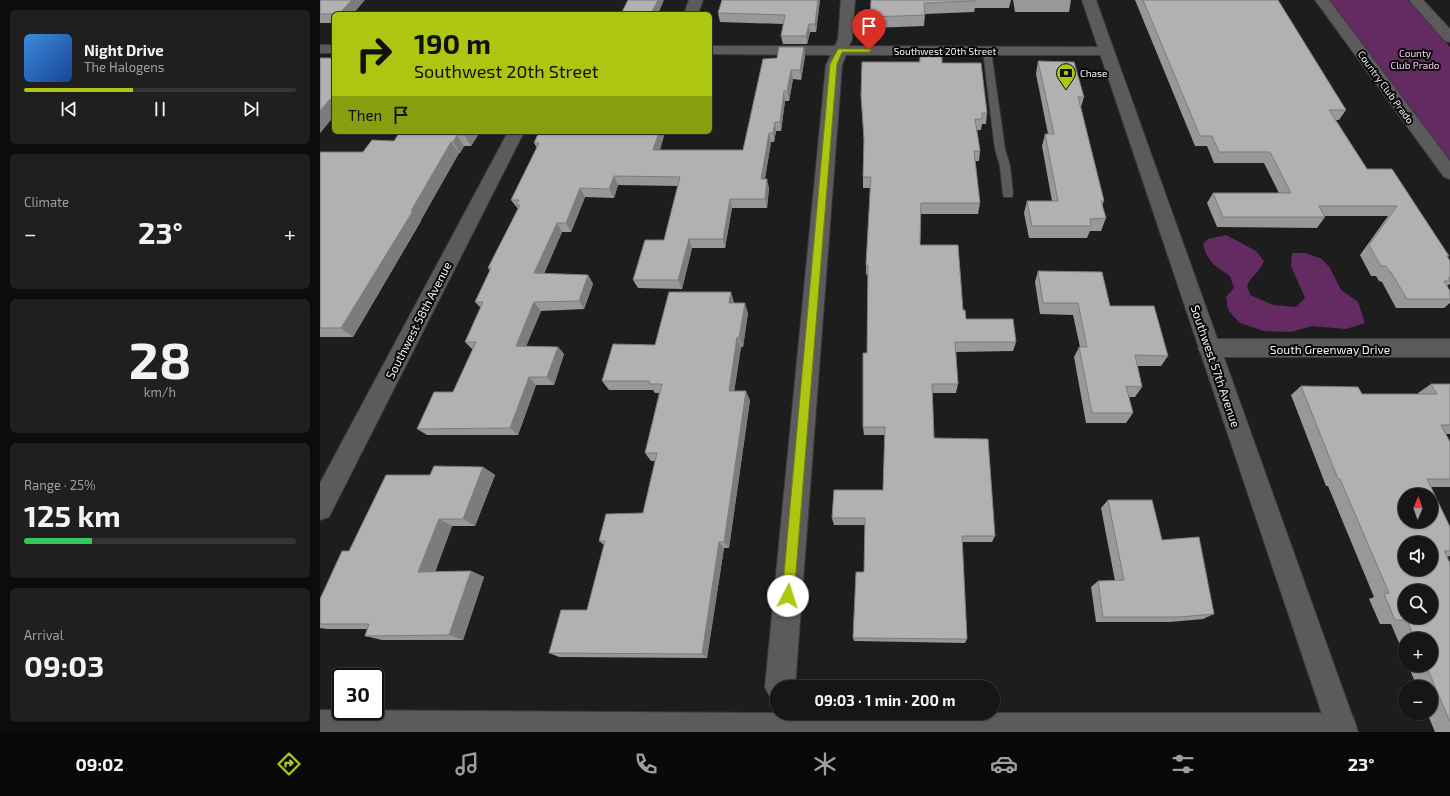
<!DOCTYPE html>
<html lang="en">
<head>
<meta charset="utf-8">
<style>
	:root { --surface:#161616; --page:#1f1f1f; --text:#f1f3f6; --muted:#9e9fa1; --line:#353535; --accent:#acc612 }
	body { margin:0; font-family:"Exo 2",sans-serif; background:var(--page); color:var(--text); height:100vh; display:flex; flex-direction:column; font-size:15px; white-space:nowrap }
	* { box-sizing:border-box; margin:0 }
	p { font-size:13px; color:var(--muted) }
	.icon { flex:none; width:22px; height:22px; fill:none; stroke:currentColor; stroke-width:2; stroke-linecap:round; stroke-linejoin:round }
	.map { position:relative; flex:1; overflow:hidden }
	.panel { display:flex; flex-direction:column; gap:10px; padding:10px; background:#0c0c0c; width:320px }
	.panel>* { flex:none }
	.banner { position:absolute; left:12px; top:12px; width:380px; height:122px; border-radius:6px; box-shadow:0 1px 3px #0004,0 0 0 1px var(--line); background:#acc612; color:#111; overflow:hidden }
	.needle { width:26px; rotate:2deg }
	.tools { position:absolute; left:1078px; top:488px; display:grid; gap:8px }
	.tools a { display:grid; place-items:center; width:40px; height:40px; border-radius:50%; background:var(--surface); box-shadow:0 1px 3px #0004,0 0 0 1px var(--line); font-size:20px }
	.speed { position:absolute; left:12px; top:668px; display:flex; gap:8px; font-size:20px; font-weight:700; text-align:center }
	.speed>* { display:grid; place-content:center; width:52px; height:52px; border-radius:50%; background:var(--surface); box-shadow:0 1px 3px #0004,0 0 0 1px var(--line); line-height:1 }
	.speed .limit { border:2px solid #111; border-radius:6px; background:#fff; color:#111 }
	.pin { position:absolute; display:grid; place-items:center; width:34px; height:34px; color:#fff; margin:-41px -17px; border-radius:50% 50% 50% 0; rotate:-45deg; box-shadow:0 0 4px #0007 }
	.pin .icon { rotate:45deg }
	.me { position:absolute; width:44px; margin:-22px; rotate:5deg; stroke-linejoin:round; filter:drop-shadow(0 0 3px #0008) }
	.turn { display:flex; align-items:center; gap:14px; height:84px; padding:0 16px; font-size:18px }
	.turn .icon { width:52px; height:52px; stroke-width:2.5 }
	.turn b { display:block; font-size:28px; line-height:34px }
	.then { display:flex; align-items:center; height:38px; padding:0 16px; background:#0003; gap:8px; font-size:15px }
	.big { font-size:30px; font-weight:700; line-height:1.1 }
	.panel .widget { flex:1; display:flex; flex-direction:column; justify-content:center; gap:6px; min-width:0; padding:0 14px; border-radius:6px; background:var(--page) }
	.panel .dial { align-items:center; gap:0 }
	.dial b { font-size:52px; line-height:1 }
	.song { display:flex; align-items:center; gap:12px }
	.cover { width:48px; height:48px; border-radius:6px; background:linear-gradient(135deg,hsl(210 70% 55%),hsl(220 70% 35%)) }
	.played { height:4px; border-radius:2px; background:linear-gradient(90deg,var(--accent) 40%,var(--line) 40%) }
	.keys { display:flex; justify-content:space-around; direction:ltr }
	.heat { display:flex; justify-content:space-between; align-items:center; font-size:22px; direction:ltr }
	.charge { height:6px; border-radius:3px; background:linear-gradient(90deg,#34c759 25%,var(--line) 0) }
	.trip { position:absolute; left:450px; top:680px; width:230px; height:40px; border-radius:20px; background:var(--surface); box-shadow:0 1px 3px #0004,0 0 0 1px var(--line); font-weight:700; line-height:40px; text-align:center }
	.tab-bar { display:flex; height:64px; justify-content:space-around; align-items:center; background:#090909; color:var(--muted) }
	.tab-bar .icon { width:28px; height:28px }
	.tab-bar .active { color:var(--accent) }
	.tab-bar b { font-size:18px; color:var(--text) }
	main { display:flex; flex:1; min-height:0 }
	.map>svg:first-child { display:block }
	.green { fill:#642b62 }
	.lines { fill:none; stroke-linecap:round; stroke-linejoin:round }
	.lane-casing { stroke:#3c3b3c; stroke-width:2 }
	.street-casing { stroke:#3c3b3c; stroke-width:2 }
	.secondary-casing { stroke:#3c3b3c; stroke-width:2 }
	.lane { fill:#5c5a5c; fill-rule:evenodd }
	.street { fill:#5c5a5c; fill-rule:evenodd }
	.secondary { fill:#5c5a5c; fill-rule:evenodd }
	.wall { fill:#9a9799 }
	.shaded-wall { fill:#7d7b7d }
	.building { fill:#b3b0b2; stroke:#7d7b7d; fill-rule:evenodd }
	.route { fill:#acc612; stroke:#70810c }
	.labels { text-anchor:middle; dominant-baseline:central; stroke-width:4; stroke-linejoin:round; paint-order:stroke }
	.far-street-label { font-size:10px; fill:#f5f4f5; stroke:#080708 }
	.far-park-label { font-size:10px; fill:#f5cff2; stroke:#080708 }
	.far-poi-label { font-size:10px; fill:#f5f4f5; stroke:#080708; text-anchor:start }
	.street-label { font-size:12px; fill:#f5f4f5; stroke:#080708 }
</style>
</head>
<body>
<main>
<section class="panel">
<div class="widget">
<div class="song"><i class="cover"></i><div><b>Night Drive</b><p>The Halogens</p></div></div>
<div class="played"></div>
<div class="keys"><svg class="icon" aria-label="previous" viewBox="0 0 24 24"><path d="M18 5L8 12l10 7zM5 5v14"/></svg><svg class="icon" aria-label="pause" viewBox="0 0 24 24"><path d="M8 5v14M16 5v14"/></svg><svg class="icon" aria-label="next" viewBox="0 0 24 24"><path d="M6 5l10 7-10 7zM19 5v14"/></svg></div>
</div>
<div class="widget"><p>Climate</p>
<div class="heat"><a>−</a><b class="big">23°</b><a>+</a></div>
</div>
<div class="widget dial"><b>28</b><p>km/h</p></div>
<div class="widget"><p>Range · 25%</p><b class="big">125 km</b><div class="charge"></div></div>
<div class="widget"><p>Arrival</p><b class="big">09:03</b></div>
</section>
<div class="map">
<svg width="1130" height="732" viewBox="0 0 1130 732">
	<rect width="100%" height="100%" fill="#1e1d1e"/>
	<g class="green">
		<polygon points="1008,0 1088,0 1130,47 1130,163"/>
		<path d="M 906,235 L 936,251 L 944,261 C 940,271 932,276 927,285 L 930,295 L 953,305 L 976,307 L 985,298 L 971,266 L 972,253 L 985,253 L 1002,259 L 1010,268 L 1021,290 L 1038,302 L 1045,323 L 1026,329 L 992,326 L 971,332 L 944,331 L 920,323 L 908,310 L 906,297 L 914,288 L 910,276 C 895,266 888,263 883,244 L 888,239 Z"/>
	</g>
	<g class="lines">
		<g class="lane-casing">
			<polygon id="lane" points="667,48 671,51 685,149 690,166 693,194 692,197 684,197 683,194 680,166 675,149 663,51"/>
		</g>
		<g class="street-casing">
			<g id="street">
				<polygon points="369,0 383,0 378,14 364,14"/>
				<polygon points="521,0 535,0 532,39 529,46 787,47 792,48 794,51 792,54 787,55 526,55 522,65 475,687 457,687 457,700 450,697 445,687 506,65 511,55 390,54 390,46 515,46 518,39"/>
				<polygon points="995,0 1009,0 1130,161 1130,179 1124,177"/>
				<polygon points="1089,0 1103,0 1130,29 1130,42 1125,41"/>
				<rect x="0" y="45" width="14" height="8"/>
				<polygon points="188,132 204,132 9,517 0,520 0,483"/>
				<polygon points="889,339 1130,339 1130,357 889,357 881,354 878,348 881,342"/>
				<polygon points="0,710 457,713 1022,713 1033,717 1037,728 1036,732 0,732"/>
			</g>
		</g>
		<g class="secondary-casing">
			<polygon id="secondary" points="762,0 776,0 1038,732 1008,732"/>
		</g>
		<use href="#lane" class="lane"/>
		<use href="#street" class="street"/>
		<use href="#secondary" class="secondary"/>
	</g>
	<g class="wall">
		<polygon points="0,0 14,14 14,23 0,23"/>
		<polygon points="500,0 496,32 490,32 487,44 463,44 461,36 464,24 400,22 398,13"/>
		<polygon points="551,0 691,0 689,8 655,8 654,12 605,14 604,26 551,28"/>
		<polygon points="693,0 751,0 749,12 695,12"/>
		<polygon points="815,0 955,0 1026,110 1019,120 1016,120 1047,169 1129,256 1127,257 1130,261 1130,284 1127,286 1130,291 1130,303 1124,308 1076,308 1062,282 1059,281 1056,276 1051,276 1040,255 1068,216 1004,216 1005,217 997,228 897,227 887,203 893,193 959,193 944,163 894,163 887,146 875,146"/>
		<polygon points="484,47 485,56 481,80 473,79 469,101 465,101 461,131 456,131 454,142 451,142 445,179 449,188 447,208 412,208 405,248 372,248 362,289 318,288 313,280 344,240 358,186 298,185 294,198 265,197 251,232 242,232 224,274 268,275 273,284 264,309 221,311 206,346 238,347 244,354 234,385 216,385 198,435 107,435 97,429 133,392 153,350 145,342 161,308 155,302 170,271 168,268 198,209 191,200 217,148 214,143 219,132 345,132 340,150 423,150 457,58"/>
		<polygon points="600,57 622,63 667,113 666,124 662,124 661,130 657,130 660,151 659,161 655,161 660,203 658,214 600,214 600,245 643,310 646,319 696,342 693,351 636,352 638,384 636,393 612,393 614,438 675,536 672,542 642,542 647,639 645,643 534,641 533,638 544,572 545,525 514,525 512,518 563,490 565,435 544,435 543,427 547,353 548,275 546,274 546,265 550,188 543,188 543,177 544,142 541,95 599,62"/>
		<polygon points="0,58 14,58 14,116 0,133"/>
		<polygon points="718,61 764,97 761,107 784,201 782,206 786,218 781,231 770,231 767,238 709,238 704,213 707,201 732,201 722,146 725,134 728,134 716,74"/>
		<polygon points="80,132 160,132 151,146 144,146 140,153 139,153 101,220 101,221 33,337 0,337 0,152 43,152 74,141"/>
		<polygon points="718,271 790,306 848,356 841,366 817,366 822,387 815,397 809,397 813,413 806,423 766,423 754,357 759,347 760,347 753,315 720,314 715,282"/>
		<polygon points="414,302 414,303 428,313 423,347 421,347 414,391 430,400 409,548 404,548 387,658 239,657 229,653 267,610 284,545 279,541 323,513 335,461 331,461 325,453 339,393 335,393 333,390 289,390 282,381 335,345"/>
		<polygon points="1111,384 1130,384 1130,434 1126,434 1130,442 1130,487 1111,487 1130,527 1130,556 1127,557 1130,563 1130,732 1115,732 1107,713 1111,713 1111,687 1097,687 1088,665 1111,665 1111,639 1085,639 1085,657 1071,624 1060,624 1049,599 1054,597 1008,486 1006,486 971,395 981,386 1042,394 1098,394 1098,393"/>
		<polygon points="163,467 175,475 155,526 132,526 115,572 151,571 164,577 143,640 62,640 45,636 47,629 7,629 0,628 0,599 29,551 110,475"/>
		<polygon points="788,500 842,540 894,614 883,619 850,622 776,622 771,587 778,581 795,581 781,508"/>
	</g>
	<g class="shaded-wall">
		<polygon points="32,0 45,0 33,14 19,14"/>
		<polygon points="338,0 344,0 338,14 331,14"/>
		<polygon points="498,0 500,0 496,32 495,24"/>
		<polygon points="489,24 490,32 487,44 486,36"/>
		<polygon points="484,47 485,56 481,80 480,70"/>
		<polygon points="471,70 473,79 469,101 467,91"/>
		<polygon points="464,91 465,101 461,131 460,122"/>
		<polygon points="10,99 14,103 14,116 0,133 0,111"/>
		<polygon points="455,122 456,131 454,142 453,133"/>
		<polygon points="146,132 160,132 151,146 144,135"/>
		<polygon points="339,132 345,132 337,159 333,150"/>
		<polygon points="449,133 451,142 443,188 441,179"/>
		<polygon points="137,135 144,146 140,153 133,142"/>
		<polygon points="131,142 139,153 101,220 101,221 33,337 21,328 91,211"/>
		<polygon points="294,176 298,185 294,198 289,189"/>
		<polygon points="447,179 449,188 447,208 445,199"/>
		<polygon points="260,188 265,197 251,232 246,223"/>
		<polygon points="410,199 412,208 405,248 403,239"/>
		<polygon points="237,223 242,232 220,282 214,273"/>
		<polygon points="369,239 372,248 362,289 358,280"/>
		<polygon points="268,275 273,284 264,309 259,301"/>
		<polygon points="411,292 414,302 412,313 409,303"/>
		<polygon points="214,302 221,311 203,354 196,346"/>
		<polygon points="425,303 428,313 423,347 419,338"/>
		<polygon points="417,337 421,347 413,400 409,391"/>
		<polygon points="238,347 244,354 234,385 227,377"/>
		<polygon points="209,377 216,385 198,435 190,428"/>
		<polygon points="426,391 430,400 409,548 404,542"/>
		<polygon points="163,467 175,475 155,526 143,519"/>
		<polygon points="119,519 132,526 113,578 98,572"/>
		<polygon points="399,542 404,548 387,658 382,654"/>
		<polygon points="151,571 164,577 143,640 129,635"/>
	</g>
	<g class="building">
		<polygon points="0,0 32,0 19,14 0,14"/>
		<polygon points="308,0 338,0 331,14 301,14"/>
		<polygon points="402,0 498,0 495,24 489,24 486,36 461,36 465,15 398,13"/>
		<polygon points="551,0 655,0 656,1 604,3 605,15 550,17"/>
		<polygon points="823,0 958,0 1026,110 1009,110 1047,169 1072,169 1129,256 1127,256 1130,261 1130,278 1128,278 1130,281 1124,281 1130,291 1130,299 1087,299 1071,272 1069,271 1066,266 1061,266 1049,245 1077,206 999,206 1005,217 903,217 893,193 971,193 950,152 899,152 892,136 880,136"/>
		<polygon points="459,47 484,47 480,70 471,70 467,91 464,91 460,122 455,122 453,133 449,133 441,179 447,179 445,199 410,199 403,239 369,239 358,280 313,280 325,240 344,240 360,177 294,176 289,189 260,188 246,223 237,223 214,273 268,275 259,301 214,302 196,346 238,347 227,377 209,377 190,428 97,429 114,392 133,392 156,342 145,342 163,302 155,302 171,268 168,268 200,205 196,205 199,200 191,200 219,143 214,143 219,132 339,132 333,150 423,150 443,59 457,58"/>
		<polygon points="600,57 622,57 622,63 661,63 667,113 662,113 662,119 655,119 660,151 654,151 660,203 601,203 600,245 638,245 643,310 645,310 646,319 693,319 696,342 635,342 638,384 612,384 614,438 668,439 675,536 642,536 647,639 533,638 536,572 544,572 545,518 512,518 514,490 563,490 565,427 543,427 543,353 547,353 548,265 546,265 551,177 543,177 544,139 541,95 542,62 600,62"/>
		<polygon points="0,58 14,58 14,99 10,99 0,111"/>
		<polygon points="718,61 754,62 764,97 758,97 784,201 781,201 786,218 770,219 771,226 712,226 707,201 738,201 725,134 734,134"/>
		<polygon points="80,132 146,132 144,135 137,135 133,142 131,142 91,211 93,211 21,328 0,328 0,152 43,152 52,140 74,141"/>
		<polygon points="718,271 782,272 790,306 834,306 848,356 815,355 822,387 806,386 813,413 772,413 759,347 767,347 758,303 723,303"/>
		<polygon points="349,292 411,292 409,303 425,303 419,338 417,337 409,391 426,391 404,542 399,542 382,654 229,653 241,610 267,610 285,541 279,541 286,514 323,513 337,453 325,453 342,384 329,384 330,381 282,381 293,344 335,345"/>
		<path d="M 1111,384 L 1130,384 L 1130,425 L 1121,425 L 1130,442 L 1130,479 L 1107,479 L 1130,527 L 1130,551 L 1124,551 L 1130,563 L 1130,722 L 1106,665 L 1111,665 L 1111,639 L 1095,639 L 1087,620 L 1075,620 L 1064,594 L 1069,593 L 1020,479 L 1018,479 L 981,386 L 1038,387 L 1042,394 L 1117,394 ZM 1085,495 L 1111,495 L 1111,521 L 1085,521 ZM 1085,543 L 1111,543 L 1111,569 L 1085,569 ZM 1085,591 L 1111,591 L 1111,617 L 1085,617 Z"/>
		<polygon points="114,466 163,467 143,519 119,519 98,572 151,571 129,635 45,636 49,624 0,624 0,599 22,551 29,551 66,475 110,475"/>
		<polygon points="788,500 832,500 842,540 879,537 894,614 859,617 783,617 778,581 804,580"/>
	</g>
	<polygon class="route" points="518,49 549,49 552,50 549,52 522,52 517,64 474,596 472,600 468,602 464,600 462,596 510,64"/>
	<defs>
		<g id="bank-pin" transform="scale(1)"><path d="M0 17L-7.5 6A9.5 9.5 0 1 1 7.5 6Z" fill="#acc612" stroke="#080708"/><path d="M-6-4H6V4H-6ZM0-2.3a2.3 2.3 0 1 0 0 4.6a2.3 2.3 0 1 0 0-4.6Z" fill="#111"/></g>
	</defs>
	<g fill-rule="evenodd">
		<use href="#bank-pin" x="746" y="73"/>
	</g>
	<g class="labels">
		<g class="far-street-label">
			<text x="625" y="51">Southwest 20th Street</text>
			<text transform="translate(1066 87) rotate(54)">Country Club Prado</text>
		</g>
		<g class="far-park-label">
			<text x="1095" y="53">County<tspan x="1095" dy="12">Club Prado</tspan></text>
		</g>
		<g class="far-poi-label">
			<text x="760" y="73">Chase</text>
		</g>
		<g class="street-label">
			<text transform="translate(98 320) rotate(-63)">Southwest 58th Avenue</text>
			<text x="1010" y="349">South Greenway Drive</text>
			<text transform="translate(896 366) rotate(71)">Southwest 57th Avenue</text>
		</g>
	</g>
</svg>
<div class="tools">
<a><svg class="needle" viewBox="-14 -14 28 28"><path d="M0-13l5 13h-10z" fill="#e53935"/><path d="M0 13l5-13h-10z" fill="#9e9fa1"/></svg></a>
<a><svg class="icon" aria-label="sound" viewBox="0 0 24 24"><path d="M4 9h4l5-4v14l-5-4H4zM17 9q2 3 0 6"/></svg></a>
<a><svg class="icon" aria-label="search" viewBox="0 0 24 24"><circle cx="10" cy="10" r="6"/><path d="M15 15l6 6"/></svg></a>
<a>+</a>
<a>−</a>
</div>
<div class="speed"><div class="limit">30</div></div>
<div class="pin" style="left:549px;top:50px;background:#d93025"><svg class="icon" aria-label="arrive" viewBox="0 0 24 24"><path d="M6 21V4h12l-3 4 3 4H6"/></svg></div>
<svg class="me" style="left:468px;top:596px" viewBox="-20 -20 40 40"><circle r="19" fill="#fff"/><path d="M0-13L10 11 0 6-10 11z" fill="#acc612"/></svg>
<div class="trip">09:03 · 1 min · 200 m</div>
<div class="banner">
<div class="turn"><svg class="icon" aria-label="right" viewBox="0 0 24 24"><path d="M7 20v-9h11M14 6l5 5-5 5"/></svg><div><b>190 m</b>Southwest 20th Street</div></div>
<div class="then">Then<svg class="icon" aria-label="arrive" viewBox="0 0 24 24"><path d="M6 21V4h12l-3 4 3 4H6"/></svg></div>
</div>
</div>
</main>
<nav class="tab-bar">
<b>09:02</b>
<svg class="icon active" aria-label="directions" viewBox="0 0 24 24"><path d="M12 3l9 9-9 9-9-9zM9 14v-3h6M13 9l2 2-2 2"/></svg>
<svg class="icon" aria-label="music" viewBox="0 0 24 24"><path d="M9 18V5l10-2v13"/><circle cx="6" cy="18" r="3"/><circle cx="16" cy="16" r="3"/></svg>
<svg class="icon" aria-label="phone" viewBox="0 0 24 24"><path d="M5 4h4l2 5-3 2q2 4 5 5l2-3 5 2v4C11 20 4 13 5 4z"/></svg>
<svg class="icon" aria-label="climate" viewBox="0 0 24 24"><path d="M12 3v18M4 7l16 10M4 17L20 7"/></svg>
<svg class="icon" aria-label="car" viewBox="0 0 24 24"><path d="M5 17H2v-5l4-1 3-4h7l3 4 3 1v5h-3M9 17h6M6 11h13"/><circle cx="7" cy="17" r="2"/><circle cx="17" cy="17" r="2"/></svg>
<svg class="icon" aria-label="filters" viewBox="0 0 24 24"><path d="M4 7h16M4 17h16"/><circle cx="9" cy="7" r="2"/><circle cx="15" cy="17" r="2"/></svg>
<b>23°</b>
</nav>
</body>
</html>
